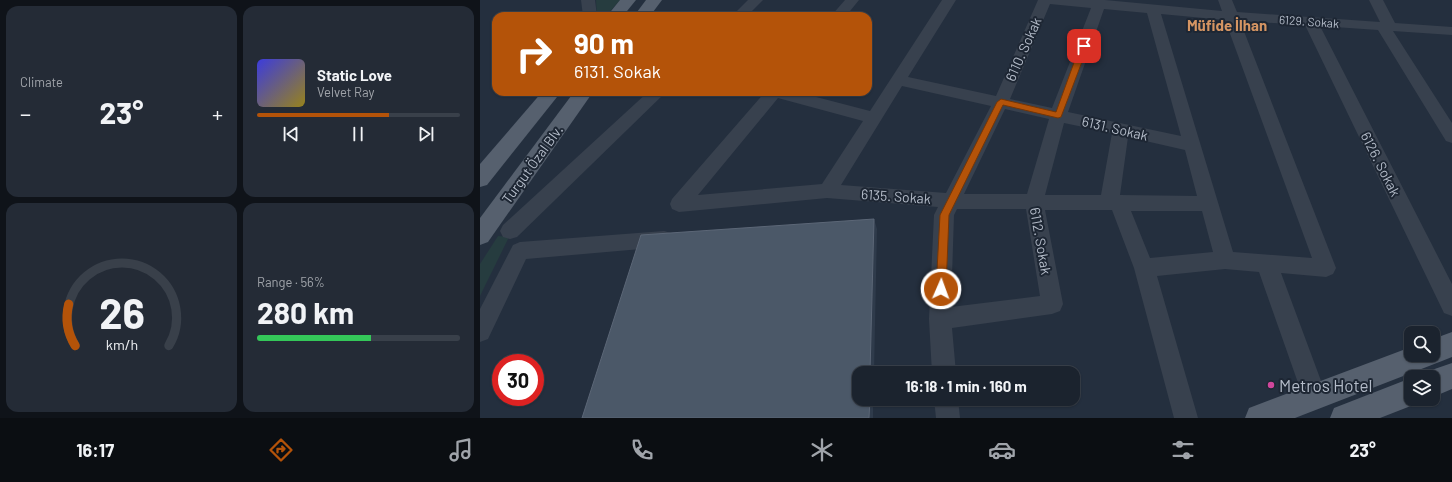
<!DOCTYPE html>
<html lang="en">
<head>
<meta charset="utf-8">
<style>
	:root { --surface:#1b232e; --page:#242b36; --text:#f1f3f6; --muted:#a0a4aa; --line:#39404a; --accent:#b45309 }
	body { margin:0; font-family:Barlow,sans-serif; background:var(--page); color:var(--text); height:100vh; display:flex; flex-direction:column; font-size:15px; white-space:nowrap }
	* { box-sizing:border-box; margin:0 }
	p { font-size:13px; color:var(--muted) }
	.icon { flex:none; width:22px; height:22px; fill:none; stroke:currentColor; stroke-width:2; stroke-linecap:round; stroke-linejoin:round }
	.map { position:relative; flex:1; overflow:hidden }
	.sheet { display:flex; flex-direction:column; gap:6px; padding:6px; background:#0f1319; width:480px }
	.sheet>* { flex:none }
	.top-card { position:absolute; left:12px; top:12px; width:380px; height:84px; border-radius:12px; box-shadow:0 1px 3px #0004,0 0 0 1px var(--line); background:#b45309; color:#fff; overflow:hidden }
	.tools { position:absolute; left:924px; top:326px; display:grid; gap:8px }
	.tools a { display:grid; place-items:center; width:36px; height:36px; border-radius:8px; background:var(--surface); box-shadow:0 1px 3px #0004,0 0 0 1px var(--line); font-size:20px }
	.speed { position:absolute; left:12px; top:354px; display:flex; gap:8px; font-size:20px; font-weight:700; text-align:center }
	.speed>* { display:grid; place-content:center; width:52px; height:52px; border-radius:50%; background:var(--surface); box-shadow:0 1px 3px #0004,0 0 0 1px var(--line); line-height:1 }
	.speed .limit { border:6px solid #d22; background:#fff; color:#111 }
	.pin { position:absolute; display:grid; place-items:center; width:34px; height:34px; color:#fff; margin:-17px; border-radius:8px; box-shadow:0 2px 6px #0006 }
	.me { position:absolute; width:44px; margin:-22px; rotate:2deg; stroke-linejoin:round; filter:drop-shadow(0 0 3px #0008) }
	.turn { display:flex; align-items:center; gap:14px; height:84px; padding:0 16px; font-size:18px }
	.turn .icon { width:52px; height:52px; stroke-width:2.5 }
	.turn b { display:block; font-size:28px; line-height:34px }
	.big { font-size:30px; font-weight:700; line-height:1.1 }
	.sheet .card { flex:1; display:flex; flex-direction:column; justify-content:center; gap:6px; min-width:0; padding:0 14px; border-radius:12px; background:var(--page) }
	.sheet .dial { align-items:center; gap:0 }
	.dial svg { height:104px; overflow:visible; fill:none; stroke:var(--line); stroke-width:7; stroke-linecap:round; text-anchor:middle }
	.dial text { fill:var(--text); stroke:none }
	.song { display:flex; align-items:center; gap:12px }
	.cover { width:48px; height:48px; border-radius:6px; background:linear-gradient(135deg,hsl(240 70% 55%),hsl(50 70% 35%)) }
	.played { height:4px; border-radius:2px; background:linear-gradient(90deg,var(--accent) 65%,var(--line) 65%) }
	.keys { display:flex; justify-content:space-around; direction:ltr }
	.heat { display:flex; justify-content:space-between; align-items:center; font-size:22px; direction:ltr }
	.charge { height:6px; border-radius:3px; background:linear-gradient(90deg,#34c759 56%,var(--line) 0) }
	.sheet .tiles { flex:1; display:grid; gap:6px; grid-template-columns:repeat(2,1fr) }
	.trip { position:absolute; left:372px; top:366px; width:228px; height:40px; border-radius:12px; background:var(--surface); box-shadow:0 1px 3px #0004,0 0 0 1px var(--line); font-weight:700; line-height:40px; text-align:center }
	.dock { display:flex; height:64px; justify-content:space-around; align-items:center; background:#0b0e12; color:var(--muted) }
	.dock .icon { width:28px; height:28px }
	.dock .active { color:var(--accent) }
	.dock b { font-size:18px; color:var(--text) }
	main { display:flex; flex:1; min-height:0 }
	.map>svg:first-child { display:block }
	.green { fill:#263c3f }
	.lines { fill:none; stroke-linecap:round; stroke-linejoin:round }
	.minor { fill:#38414e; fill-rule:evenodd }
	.major { fill:#56606e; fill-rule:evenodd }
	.shaded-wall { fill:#2f3b4b }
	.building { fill:#4b5868; stroke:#5c6777 }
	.route { fill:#b45309; stroke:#753606 }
	.hotel-dot { fill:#d1479c; stroke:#1d2633; stroke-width:1.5 }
	.labels { text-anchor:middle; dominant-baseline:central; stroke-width:4; stroke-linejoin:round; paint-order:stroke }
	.far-street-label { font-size:12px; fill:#b4bcc9; stroke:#1d2633 }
	.street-label { font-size:14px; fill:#b4bcc9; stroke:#1d2633 }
	.far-district-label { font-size:15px; font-weight:bold; fill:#d59563; stroke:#1d2633 }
	.near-poi-label { font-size:17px; fill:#b4bcc9; stroke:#1d2633; text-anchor:start }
</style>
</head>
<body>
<main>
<section class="sheet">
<div class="tiles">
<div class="card"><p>Climate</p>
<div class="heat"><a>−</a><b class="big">23°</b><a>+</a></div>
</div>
<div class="card">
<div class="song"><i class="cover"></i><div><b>Static Love</b><p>Velvet Ray</p></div></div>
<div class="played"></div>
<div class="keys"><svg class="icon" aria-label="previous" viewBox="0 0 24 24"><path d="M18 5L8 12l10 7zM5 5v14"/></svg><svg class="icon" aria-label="pause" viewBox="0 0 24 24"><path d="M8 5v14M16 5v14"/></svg><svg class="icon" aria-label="next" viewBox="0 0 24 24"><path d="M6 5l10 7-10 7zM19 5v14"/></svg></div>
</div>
<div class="card dial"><svg viewBox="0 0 100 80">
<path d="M14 69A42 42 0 1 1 86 69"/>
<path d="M14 69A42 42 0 0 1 9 37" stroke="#b45309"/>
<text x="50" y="56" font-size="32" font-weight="700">26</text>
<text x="50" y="72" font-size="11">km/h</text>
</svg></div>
<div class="card"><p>Range · 56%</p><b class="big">280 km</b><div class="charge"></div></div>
</div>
</section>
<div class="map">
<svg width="972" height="418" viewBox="0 0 972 418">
	<rect width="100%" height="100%" fill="#242f3e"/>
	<g class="green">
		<polygon points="116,0 140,0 126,16 117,16"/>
		<polygon points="18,236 29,237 0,296 0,264"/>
	</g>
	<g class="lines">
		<g class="minor">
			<polygon points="101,0 115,0 117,16 103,16"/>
			<polygon points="268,0 283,0 267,16 252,16"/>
			<polygon points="365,0 379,0 366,16 351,16"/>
			<path d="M 462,0 L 476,0 L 428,77 L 516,96 L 558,0 L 625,0 L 742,11 L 738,0 L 752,0 L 757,12 L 900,22 L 889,0 L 903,0 L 915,23 L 972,27 L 972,35 L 913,31 L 972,123 L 972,143 L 966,141 L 898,30 L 840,26 L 972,284 L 972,316 L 964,313 L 825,25 L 760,21 L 856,268 L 853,274 L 846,277 L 801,273 L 847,397 L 843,405 L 835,409 L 827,405 L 823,397 L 779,272 L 745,269 L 677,276 L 718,418 L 694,418 L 654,268 L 632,210 L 565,210 L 583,304 L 580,311 L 572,314 L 472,328 L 476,373 L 452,373 L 449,319 L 454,215 L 458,207 L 347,198 L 199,212 L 192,209 L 190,204 L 192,199 L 285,92 L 317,92 L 390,111 ZM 570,4 L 611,8 L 572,108 L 530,99 ZM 624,9 L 667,13 L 701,136 L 588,112 ZM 681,14 L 745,20 L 832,258 L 753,252 ZM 422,86 L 511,106 L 466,193 L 361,185 ZM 298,98 L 383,121 L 342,184 L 218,195 ZM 525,109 L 569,119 L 547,194 L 484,194 ZM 584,123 L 632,133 L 621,195 L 565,195 ZM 648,137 L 705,150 L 717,196 L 640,195 ZM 477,209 L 546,209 L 560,296 L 471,307 L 474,215 ZM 651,211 L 722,211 L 733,252 L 670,258 Z"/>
			<polygon points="168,92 186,92 37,237 30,239 23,237 20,231 23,225"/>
			<polygon points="184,231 191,233 194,239 191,245 184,247 46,259 8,339 0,342 0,309 33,245 40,242"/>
			<polygon points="454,399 478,399 480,418 456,418"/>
		</g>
		<g class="major">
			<polygon points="140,0 156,0 143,16 127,16"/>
			<polygon points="166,0 182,0 170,16 154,16"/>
			<polygon points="62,92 81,92 7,185 0,187 0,164"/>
			<polygon points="94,92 113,92 8,242 0,245 0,218"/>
			<polygon points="972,332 972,357 962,361 815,418 765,418 769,408 931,347 931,355 953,355 953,339"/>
			<polygon points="972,363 972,389 953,397 953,377 942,377 943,373"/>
			<polygon points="931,378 931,399 942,399 941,402 900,418 850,418 854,408"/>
		</g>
	</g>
	<g class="shaded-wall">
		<polygon points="394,219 397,229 394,373 390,373"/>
		<polygon points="390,399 393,399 393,418 389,418"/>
	</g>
	<polygon class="building" points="394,219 390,373 379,373 379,399 390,399 389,418 102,418 161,235"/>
	<polygon class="route" points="604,44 608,46 581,117 578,118 523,105 469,215 466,289 465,292 461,293 458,292 456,289 460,215 517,102 521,99 576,112 600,46"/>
	<circle class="hotel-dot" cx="791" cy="385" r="4"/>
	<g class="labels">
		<g class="far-street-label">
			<text transform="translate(829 21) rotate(4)">6129. Sokak</text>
		</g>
		<g class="street-label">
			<text transform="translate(543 49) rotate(-66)">6110. Sokak</text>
			<text transform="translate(635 128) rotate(13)">6131. Sokak</text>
			<text transform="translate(52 164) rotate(-54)">Turgut Özal Blv.</text>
			<text transform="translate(901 164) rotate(63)">6126. Sokak</text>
			<text transform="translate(416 196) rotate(4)">6135. Sokak</text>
			<text transform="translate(561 241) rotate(80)">6112. Sokak</text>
		</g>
		<g class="far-district-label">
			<text x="747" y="25">Müfide İlhan</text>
		</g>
		<g class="near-poi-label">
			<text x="799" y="385">Metros Hotel</text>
		</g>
	</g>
</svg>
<div class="tools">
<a><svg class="icon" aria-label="search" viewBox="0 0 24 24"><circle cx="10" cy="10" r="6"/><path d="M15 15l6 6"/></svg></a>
<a><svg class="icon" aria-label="layers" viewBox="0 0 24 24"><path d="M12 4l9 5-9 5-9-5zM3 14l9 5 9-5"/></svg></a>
</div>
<div class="speed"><div class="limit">30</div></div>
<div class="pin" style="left:604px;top:46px;background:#d93025"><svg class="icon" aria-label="arrive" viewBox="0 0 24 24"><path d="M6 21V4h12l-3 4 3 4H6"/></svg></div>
<svg class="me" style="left:461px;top:289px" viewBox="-20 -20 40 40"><circle r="17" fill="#b45309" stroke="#fff" stroke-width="3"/><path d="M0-11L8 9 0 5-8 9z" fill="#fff"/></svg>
<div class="trip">16:18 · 1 min · 160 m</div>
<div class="top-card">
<div class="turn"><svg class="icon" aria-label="right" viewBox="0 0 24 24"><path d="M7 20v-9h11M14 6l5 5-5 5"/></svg><div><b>90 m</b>6131. Sokak</div></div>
</div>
</div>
</main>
<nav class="dock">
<b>16:17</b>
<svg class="icon active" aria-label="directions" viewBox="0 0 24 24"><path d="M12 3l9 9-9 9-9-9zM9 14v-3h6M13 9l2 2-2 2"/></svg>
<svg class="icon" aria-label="music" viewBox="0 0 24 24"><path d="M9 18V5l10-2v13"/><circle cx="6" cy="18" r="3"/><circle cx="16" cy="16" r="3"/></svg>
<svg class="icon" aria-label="phone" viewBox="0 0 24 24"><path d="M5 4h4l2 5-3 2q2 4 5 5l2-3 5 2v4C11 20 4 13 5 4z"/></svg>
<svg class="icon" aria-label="climate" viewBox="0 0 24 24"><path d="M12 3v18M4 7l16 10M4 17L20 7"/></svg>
<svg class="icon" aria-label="car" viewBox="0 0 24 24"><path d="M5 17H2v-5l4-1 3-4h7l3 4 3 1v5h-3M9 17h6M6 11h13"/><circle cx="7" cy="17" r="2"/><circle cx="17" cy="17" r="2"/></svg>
<svg class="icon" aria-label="filters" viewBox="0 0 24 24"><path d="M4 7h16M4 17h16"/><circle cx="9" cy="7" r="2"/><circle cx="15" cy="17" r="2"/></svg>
<b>23°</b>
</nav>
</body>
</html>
